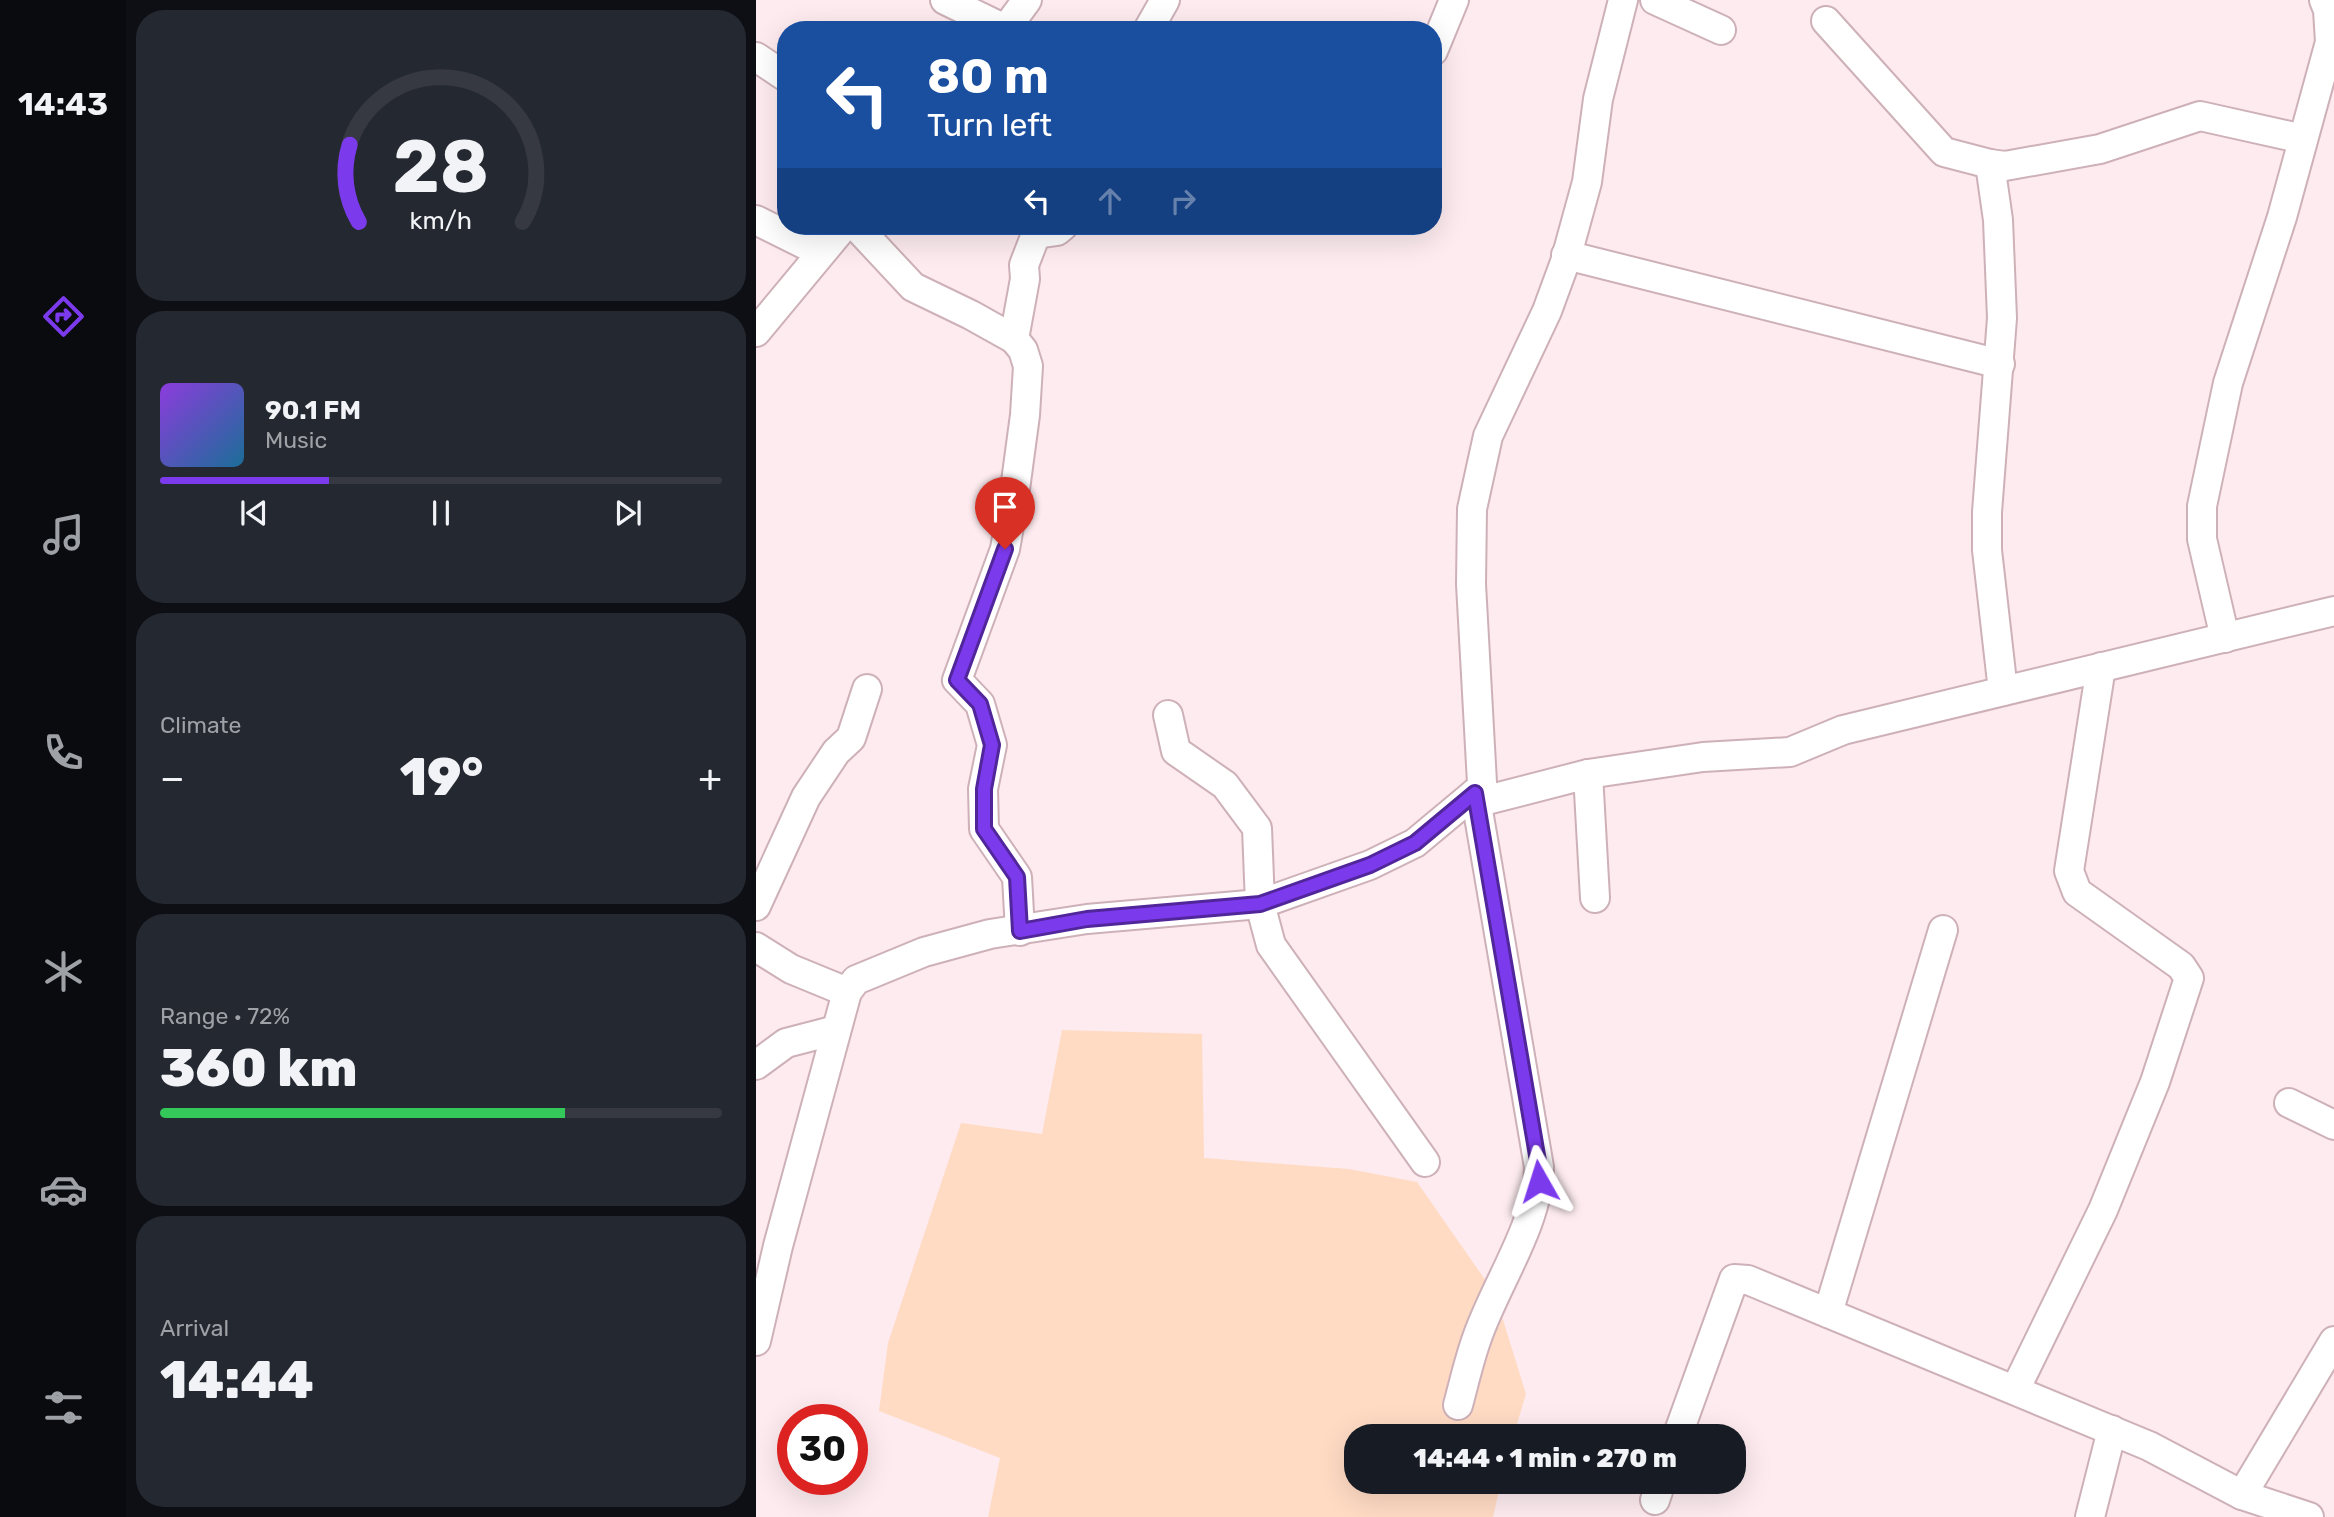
<!DOCTYPE html>
<html lang="en">
<head>
<meta charset="utf-8">
<style>
	:root { --surface:#171b24; --page:#242831; --text:#f1f3f6; --muted:#9ea1a6; --line:#363941; --accent:#7c3aed }
	body { margin:0; font-family:Rubik,sans-serif; background:var(--page); color:var(--text); height:100vh; display:flex; flex-direction:column; font-size:26px; white-space:nowrap }
	* { box-sizing:border-box; margin:0 }
	p { font-size:23px; color:var(--muted) }
	.icon { flex:none; width:38px; height:38px; fill:none; stroke:currentColor; stroke-width:2; stroke-linecap:round; stroke-linejoin:round }
	.map { position:relative; flex:1; overflow:hidden }
	.details { display:flex; flex-direction:column; gap:10px; padding:10px; background:#0d0f14; width:630px }
	.details>* { flex:none }
	.top-card { position:absolute; left:21px; top:21px; width:665px; height:214px; border-radius:28px; box-shadow:0 7px 28px #0002; background:#1a4fa0; color:#fff; overflow:hidden }
	.speed { position:absolute; left:21px; top:1404px; display:flex; gap:14px; font-size:35px; font-weight:700; text-align:center }
	.speed>* { display:grid; place-content:center; width:91px; height:91px; border-radius:50%; background:var(--surface); box-shadow:0 7px 28px #0002; line-height:1 }
	.speed .limit { border:10px solid #d22; background:#fff; color:#111 }
	.pin { position:absolute; display:grid; place-items:center; width:60px; height:60px; color:#fff; margin:-72px -30px; border-radius:50% 50% 50% 0; rotate:-45deg; box-shadow:0 0 7px #0007 }
	.pin .icon { rotate:45deg }
	.me { position:absolute; width:77px; margin:-38px; rotate:354deg; stroke-linejoin:round; filter:drop-shadow(0 0 5px #0008) }
	.turn { display:flex; align-items:center; gap:24px; height:147px; padding:0 35px; font-size:32px }
	.turn .icon { width:91px; height:91px; stroke-width:2.5 }
	.turn b { display:block; font-size:49px; line-height:60px }
	.lanes { display:flex; align-items:center; height:66px; padding:0 35px; background:#0003; justify-content:center; gap:35px; direction:ltr }
	.lanes .off { opacity:.35 }
	.big { font-size:52px; font-weight:800; line-height:1.1 }
	.details .tile { flex:1; display:flex; flex-direction:column; justify-content:center; gap:10px; min-width:0; padding:0 24px; border-radius:28px; background:var(--page) }
	.details .dial { align-items:center; gap:0 }
	.dial svg { height:182px; overflow:visible; fill:none; stroke:var(--line); stroke-width:7; stroke-linecap:round; text-anchor:middle }
	.dial text { fill:var(--text); stroke:none }
	.song { display:flex; align-items:center; gap:21px }
	.cover { width:84px; height:84px; border-radius:10px; background:linear-gradient(135deg,hsl(270 70% 55%),hsl(200 70% 35%)) }
	.played { height:7px; border-radius:4px; background:linear-gradient(90deg,var(--accent) 30%,var(--line) 30%) }
	.keys { display:flex; justify-content:space-around; direction:ltr }
	.heat { display:flex; justify-content:space-between; align-items:center; font-size:38px; direction:ltr }
	.charge { height:10px; border-radius:5px; background:linear-gradient(90deg,#34c759 72%,var(--line) 0) }
	.trip { position:absolute; left:588px; top:1424px; width:402px; height:70px; border-radius:28px; background:var(--surface); box-shadow:0 7px 28px #0002; font-weight:800; line-height:70px; text-align:center }
	main { display:flex; flex:1; min-height:0 }
	.tabs { display:flex; flex-direction:column; width:126px; justify-content:space-around; align-items:center; background:#090b0e; color:var(--muted) }
	.tabs .icon { width:49px; height:49px }
	.tabs .selected { color:var(--accent) }
	.tabs b { font-size:32px; color:var(--text) }
	.map>svg:first-child { display:block }
	.green { fill:#ffdbc4 }
	.lines { fill:none; stroke-linecap:round; stroke-linejoin:round }
	.street-casing { stroke:#ceb1b8; stroke-width:32 }
	.street { stroke:#fff; stroke-width:28 }
	.route-casing { stroke:#51269a; stroke-width:18 }
	.route { stroke:#7c3aed; stroke-width:12 }
</style>
</head>
<body>
<main>
<nav class="tabs">
<b>14:43</b>
<svg class="icon selected" aria-label="directions" viewBox="0 0 24 24"><path d="M12 3l9 9-9 9-9-9zM9 14v-3h6M13 9l2 2-2 2"/></svg>
<svg class="icon" aria-label="music" viewBox="0 0 24 24"><path d="M9 18V5l10-2v13"/><circle cx="6" cy="18" r="3"/><circle cx="16" cy="16" r="3"/></svg>
<svg class="icon" aria-label="phone" viewBox="0 0 24 24"><path d="M5 4h4l2 5-3 2q2 4 5 5l2-3 5 2v4C11 20 4 13 5 4z"/></svg>
<svg class="icon" aria-label="climate" viewBox="0 0 24 24"><path d="M12 3v18M4 7l16 10M4 17L20 7"/></svg>
<svg class="icon" aria-label="car" viewBox="0 0 24 24"><path d="M5 17H2v-5l4-1 3-4h7l3 4 3 1v5h-3M9 17h6M6 11h13"/><circle cx="7" cy="17" r="2"/><circle cx="17" cy="17" r="2"/></svg>
<svg class="icon" aria-label="filters" viewBox="0 0 24 24"><path d="M4 7h16M4 17h16"/><circle cx="9" cy="7" r="2"/><circle cx="15" cy="17" r="2"/></svg>
</nav>
<section class="details">
<div class="tile dial"><svg viewBox="0 0 100 80">
<path d="M14 69A42 42 0 1 1 86 69"/>
<path d="M14 69A42 42 0 0 1 10 35" stroke="#7c3aed"/>
<text x="50" y="56" font-size="32" font-weight="700">28</text>
<text x="50" y="72" font-size="11">km/h</text>
</svg></div>
<div class="tile">
<div class="song"><i class="cover"></i><div><b>90.1 FM</b><p>Music</p></div></div>
<div class="played"></div>
<div class="keys"><svg class="icon" aria-label="previous" viewBox="0 0 24 24"><path d="M18 5L8 12l10 7zM5 5v14"/></svg><svg class="icon" aria-label="pause" viewBox="0 0 24 24"><path d="M8 5v14M16 5v14"/></svg><svg class="icon" aria-label="next" viewBox="0 0 24 24"><path d="M6 5l10 7-10 7zM19 5v14"/></svg></div>
</div>
<div class="tile"><p>Climate</p>
<div class="heat"><a>−</a><b class="big">19°</b><a>+</a></div>
</div>
<div class="tile"><p>Range · 72%</p><b class="big">360 km</b><div class="charge"></div></div>
<div class="tile"><p>Arrival</p><b class="big">14:44</b></div>
</section>
<div class="map">
<svg width="1578" height="1517" viewBox="0 0 1578 1517">
	<rect width="100%" height="100%" fill="#fdebef"/>
	<polygon class="green" points="306,1030 446,1034 448,1158 593,1169 661,1182 739,1294 770,1394 757,1437 600,1437 600,1482 745,1482 737,1517 232,1517 244,1458 123,1411 132,1343 205,1123 286,1134"/>
	<g class="lines">
		<g class="street-casing">
			<g id="street">
				<polyline points="189,0 249,29"/>
				<polyline points="899,0 965,30"/>
				<polyline points="1070,21 1188,152 1234,164 1249,166 1344,149 1444,116 1547,139"/>
				<polyline points="249,30 271,0"/>
				<polyline points="392,30 409,0"/>
				<polyline points="677,51 698,0"/>
				<polyline points="0,57 30,77"/>
				<polyline points="1234,164 1242,220 1246,318 1231,512 1231,550 1247,691"/>
				<polyline points="0,220 64,252"/>
				<polyline points="100,226 157,287 215,315 258,339 269,279 268,265 280,234 301,231 307,226"/>
				<polyline points="810,255 1244,364"/>
				<polyline points="0,332 88,226"/>
				<polyline points="258,339 267,350 272,366 269,415 257,504 249,549 201,680 224,704 236,745 227,789 228,829 261,877 264,931"/>
				<polyline points="1469,638 1446,539 1446,506 1472,383 1526,217 1574,42 1572,10 1568,0"/>
				<polyline points="412,715 420,751 469,785 501,828 504,904 515,945 669,1162"/>
				<polyline points="832,774 839,898"/>
				<polyline points="727,801 715,584 716,509 732,436 791,311 809,262 831,182 842,99 867,0"/>
				<polyline points="0,906 50,797 80,752 95,738 111,689"/>
				<polyline points="0,947 35,969 91,992"/>
				<polyline points="0,1065 30,1043 80,1030"/>
				<polyline points="1533,1103 1578,1125"/>
				<polyline points="1072,1313 1187,930"/>
				<polyline points="0,1341 22,1246 91,992 100,980 168,952 234,934 331,919 504,904 614,865 659,843 719,793 727,801 832,774 947,757 1034,752 1087,730 1578,611"/>
				<polyline points="1259,1390 1347,1210 1399,1082 1433,978 1425,966 1321,892 1313,871 1345,667"/>
				<path d="M 702,1405 C 708,1383 713,1360 721,1338 C 739,1285 783,1223 783,1167 L 719,793"/>
				<polyline points="921,1437 978,1279 992,1280 1393,1446 1486,1495 1553,1517"/>
				<polyline points="1486,1495 1578,1341"/>
				<polyline points="899,1500 905,1482"/>
				<polyline points="1334,1517 1356,1430"/>
			</g>
		</g>
		<use href="#street" class="street"/>
	</g>
	<g class="lines">
		<g class="route-casing">
			<polyline id="route" points="249,549 201,680 224,704 236,745 228,789 228,829 261,877 264,931 331,919 504,904 614,865 659,843 719,793 783,1167 783,1181"/>
		</g>
		<use href="#route" class="route"/>
	</g>
</svg>
<div class="speed"><div class="limit">30</div></div>
<div class="pin" style="left:249px;top:549px;background:#d93025"><svg class="icon" aria-label="arrive" viewBox="0 0 24 24"><path d="M6 21V4h12l-3 4 3 4H6"/></svg></div>
<svg class="me" style="left:783px;top:1181px" viewBox="-20 -20 40 40"><path d="M0-17L14 15 0 8-14 15z" fill="#7c3aed" stroke="#fff" stroke-width="4"/></svg>
<div class="trip">14:44 · 1 min · 270 m</div>
<div class="top-card">
<div class="turn"><svg class="icon" aria-label="left" viewBox="0 0 24 24"><path d="M17 20v-9H6M10 6l-5 5 5 5"/></svg><div><b>80 m</b>Turn left</div></div>
<div class="lanes"><svg class="icon" aria-label="left" viewBox="0 0 24 24"><path d="M17 20v-9H6M10 6l-5 5 5 5"/></svg><svg class="icon off" aria-label="ahead" viewBox="0 0 24 24"><path d="M12 20V5M6 11l6-6 6 6"/></svg><svg class="icon off" aria-label="right" viewBox="0 0 24 24"><path d="M7 20v-9h11M14 6l5 5-5 5"/></svg></div>
</div>
</div>
</main>
</body>
</html>
